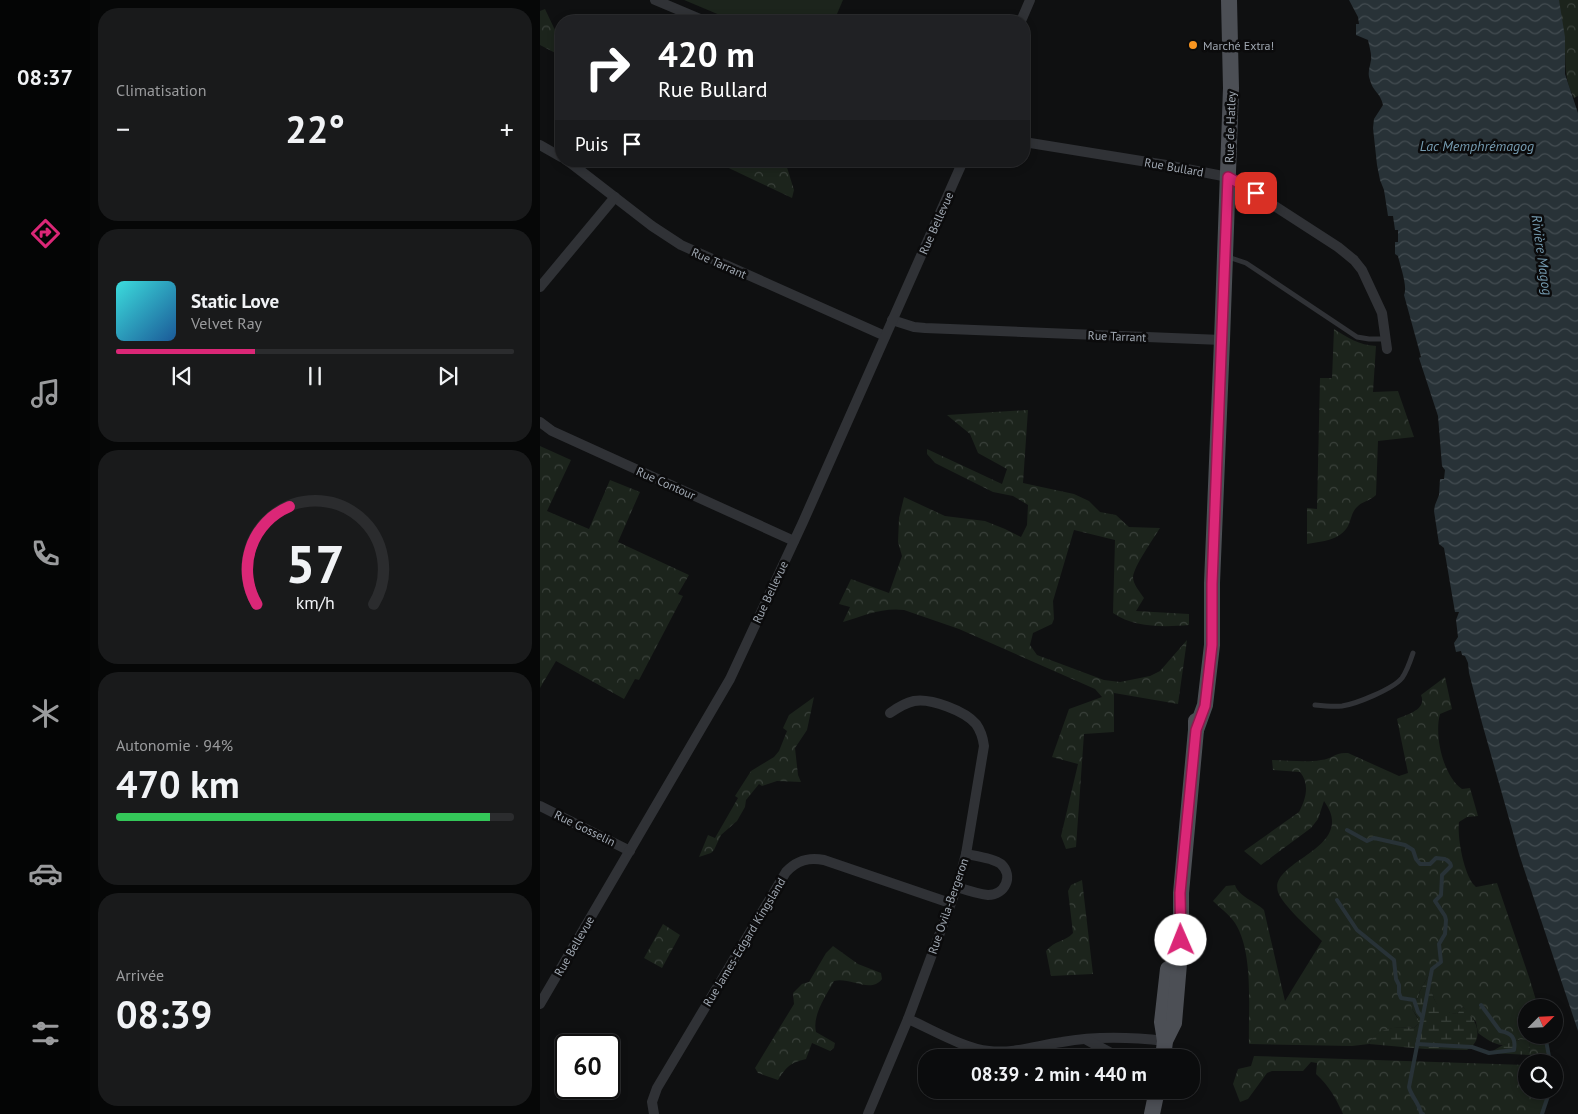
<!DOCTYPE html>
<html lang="fr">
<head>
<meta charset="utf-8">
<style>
	:root { --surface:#0b0c0d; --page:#191a1b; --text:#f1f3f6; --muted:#9a9b9d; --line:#2b2c2e; --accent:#db2777 }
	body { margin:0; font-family:"PT Sans",sans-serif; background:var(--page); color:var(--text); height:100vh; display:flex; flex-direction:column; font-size:19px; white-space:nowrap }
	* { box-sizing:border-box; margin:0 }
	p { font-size:16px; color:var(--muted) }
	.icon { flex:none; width:28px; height:28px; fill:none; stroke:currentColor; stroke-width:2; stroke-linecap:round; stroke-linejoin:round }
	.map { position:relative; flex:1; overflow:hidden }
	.sheet { display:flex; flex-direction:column; gap:8px; padding:8px; background:#060707; width:450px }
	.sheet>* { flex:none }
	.hud { position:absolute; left:15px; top:15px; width:475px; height:152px; border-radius:20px; box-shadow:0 2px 8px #0003,0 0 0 1px var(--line); background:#202124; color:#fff; overflow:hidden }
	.needle { width:32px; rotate:66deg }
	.tools { position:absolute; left:978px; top:999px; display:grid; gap:10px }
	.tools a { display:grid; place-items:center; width:45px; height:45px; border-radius:50%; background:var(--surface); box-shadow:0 2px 8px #0003,0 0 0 1px var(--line); font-size:25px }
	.speed { position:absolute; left:15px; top:1034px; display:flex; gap:10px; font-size:25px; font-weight:700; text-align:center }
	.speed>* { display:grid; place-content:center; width:65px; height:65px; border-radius:50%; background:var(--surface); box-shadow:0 2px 8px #0003,0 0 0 1px var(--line); line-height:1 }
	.speed .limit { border:2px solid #111; border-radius:8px; background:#fff; color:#111 }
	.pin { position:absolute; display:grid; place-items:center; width:42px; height:42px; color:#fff; margin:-21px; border-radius:10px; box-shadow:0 2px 8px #0006 }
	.me { position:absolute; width:55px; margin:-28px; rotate:359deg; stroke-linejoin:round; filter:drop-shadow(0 0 4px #0008) }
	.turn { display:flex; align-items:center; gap:18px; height:105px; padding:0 20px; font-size:22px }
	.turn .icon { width:65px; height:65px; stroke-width:2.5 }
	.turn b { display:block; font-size:35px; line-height:42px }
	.then { display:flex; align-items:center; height:48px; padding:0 20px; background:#0003; gap:10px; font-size:19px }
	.big { font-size:38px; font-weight:700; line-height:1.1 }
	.sheet .tile { flex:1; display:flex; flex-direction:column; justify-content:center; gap:8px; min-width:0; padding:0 18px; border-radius:20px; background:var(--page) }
	.sheet .dial { align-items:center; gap:0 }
	.dial svg { height:130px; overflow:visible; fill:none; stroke:var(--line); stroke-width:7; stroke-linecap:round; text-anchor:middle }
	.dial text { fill:var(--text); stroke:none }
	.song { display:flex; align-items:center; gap:15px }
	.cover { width:60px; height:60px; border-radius:8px; background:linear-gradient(135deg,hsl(180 70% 55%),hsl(210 70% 35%)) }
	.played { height:5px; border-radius:2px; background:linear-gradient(90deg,var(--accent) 35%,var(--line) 35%) }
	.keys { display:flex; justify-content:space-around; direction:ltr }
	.heat { display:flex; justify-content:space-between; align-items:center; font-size:28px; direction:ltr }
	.charge { height:8px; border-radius:4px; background:linear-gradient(90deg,#34c759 94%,var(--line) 0) }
	.trip { position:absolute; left:378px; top:1049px; width:282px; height:50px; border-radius:20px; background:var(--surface); box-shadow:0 2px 8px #0003,0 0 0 1px var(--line); font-weight:700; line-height:50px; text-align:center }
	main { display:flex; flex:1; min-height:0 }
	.menu { display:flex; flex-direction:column; width:90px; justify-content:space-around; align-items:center; background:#040505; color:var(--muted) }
	.menu .icon { width:35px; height:35px }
	.menu .active { color:var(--accent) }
	.menu b { font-size:22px; color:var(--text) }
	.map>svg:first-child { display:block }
	.forest { fill:url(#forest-crowns) }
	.wetland { fill:url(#wetland-marsh) }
	.park { fill:#1c241c }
	.water { fill:url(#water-waves) }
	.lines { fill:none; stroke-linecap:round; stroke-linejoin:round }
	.stream { stroke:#283237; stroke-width:4 }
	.lane { stroke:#303236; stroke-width:5 }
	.street { stroke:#303236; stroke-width:10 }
	.primary { stroke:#4c4f55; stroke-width:16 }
	.route-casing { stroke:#8e194d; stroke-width:12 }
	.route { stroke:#db2777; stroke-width:9 }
	.poi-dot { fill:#f89520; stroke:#0b0b0c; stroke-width:2 }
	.labels { text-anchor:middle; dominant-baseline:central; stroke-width:5; stroke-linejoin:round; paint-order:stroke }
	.poi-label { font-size:12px; fill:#a0a8b2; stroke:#0b0b0c; text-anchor:start }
	.street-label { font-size:12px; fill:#a0a8b2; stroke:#0b0b0c }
	.water-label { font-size:14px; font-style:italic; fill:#759bb0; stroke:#0b0b0c }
</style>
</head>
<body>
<main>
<nav class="menu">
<b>08:37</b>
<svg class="icon active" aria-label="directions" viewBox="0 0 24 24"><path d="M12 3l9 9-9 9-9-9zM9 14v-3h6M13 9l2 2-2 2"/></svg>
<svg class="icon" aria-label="music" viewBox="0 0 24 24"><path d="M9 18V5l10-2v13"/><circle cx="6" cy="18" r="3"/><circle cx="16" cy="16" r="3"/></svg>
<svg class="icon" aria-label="phone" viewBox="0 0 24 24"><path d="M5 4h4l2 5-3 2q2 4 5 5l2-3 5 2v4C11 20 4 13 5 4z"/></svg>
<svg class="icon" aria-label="climate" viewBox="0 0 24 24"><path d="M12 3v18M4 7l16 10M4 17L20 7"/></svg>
<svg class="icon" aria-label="car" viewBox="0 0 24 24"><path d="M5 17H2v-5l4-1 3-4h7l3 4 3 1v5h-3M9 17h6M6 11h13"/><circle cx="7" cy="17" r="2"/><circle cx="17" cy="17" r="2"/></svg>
<svg class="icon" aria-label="filters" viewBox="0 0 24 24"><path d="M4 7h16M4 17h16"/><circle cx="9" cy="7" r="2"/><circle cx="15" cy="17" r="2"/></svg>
</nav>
<section class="sheet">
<div class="tile"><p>Climatisation</p>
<div class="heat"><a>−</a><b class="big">22°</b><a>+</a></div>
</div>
<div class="tile">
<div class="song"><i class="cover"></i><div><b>Static Love</b><p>Velvet Ray</p></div></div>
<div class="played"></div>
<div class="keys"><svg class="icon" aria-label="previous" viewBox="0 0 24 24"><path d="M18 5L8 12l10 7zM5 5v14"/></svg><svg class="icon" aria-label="pause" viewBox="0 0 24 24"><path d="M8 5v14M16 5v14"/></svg><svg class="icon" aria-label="next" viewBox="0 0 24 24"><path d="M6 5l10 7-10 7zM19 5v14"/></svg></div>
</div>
<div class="tile dial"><svg viewBox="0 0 100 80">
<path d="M14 69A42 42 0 1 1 86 69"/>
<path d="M14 69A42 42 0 0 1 34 9" stroke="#db2777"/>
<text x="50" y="56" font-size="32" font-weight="700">57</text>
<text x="50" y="72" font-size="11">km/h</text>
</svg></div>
<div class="tile"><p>Autonomie · 94%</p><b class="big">470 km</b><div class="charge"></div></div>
<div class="tile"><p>Arrivée</p><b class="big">08:39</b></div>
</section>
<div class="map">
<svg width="1038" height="1114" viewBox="0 0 1038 1114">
	<defs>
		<pattern id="forest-crowns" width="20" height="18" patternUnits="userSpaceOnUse" patternTransform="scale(1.25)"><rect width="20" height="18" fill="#1c241c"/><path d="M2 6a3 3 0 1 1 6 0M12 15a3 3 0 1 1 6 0" fill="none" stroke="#3a413b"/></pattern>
		<pattern id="wetland-marsh" width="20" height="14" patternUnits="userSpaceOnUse" patternTransform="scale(1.25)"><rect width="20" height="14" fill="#1c241c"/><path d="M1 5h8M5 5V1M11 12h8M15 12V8" fill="none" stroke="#3a413b"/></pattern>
		<pattern id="water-waves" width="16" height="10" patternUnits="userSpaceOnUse" patternTransform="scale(1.25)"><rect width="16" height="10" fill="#283237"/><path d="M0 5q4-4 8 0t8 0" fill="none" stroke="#444d52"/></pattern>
	</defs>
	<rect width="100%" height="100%" fill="#0f1011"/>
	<g class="forest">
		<path d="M 1019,0 L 1038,0 L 1038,96 L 1034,98 C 1022,74 1027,60 1024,36 C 1023,24 1019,12 1019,0 Z"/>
		<polygon points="5,9 14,28 21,35 21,56 0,45 0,11"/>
		<polygon points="174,161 245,161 254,190 252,198"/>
		<path d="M 794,329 C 808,338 819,345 836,346 L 833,392 L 858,391 L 874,437 L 838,441 L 836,495 C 830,501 822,501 816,508 C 812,512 811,520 808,526 C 799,541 783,541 767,544 L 767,508 L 777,509 L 780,378 L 792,378 Z"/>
		<path d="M 488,410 L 483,483 L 534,494 L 549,501 L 560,512 L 576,515 L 589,527 L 620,528 C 614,538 594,566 593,577 C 593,584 600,592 604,598 L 596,611 L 649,614 L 649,625 C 625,627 594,628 573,613 L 575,540 L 534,530 L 513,601 L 514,619 L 512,624 L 493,633 L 490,645 L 497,655 L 564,680 L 580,682 L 610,676 L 620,671 L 647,640 L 638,704 L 574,693 L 574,732 L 544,734 L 536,847 L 526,849 L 521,836 L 538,764 L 512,757 L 529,709 L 562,697 L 555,689 L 419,629 L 364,610 C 343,607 323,616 303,622 L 310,607 L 299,604 L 311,579 L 349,593 L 362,556 L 358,542 L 359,518 L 364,497 L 405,516 L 445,521 L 465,529 L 481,537 L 487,525 L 488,505 L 473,496 L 453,492 L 395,463 L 387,454 L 387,449 L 462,484 L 467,469 L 438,453 L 430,434 L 407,415 Z"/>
		<polygon points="0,446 31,460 7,511 49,529 70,480 100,492 78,542 149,575 138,594 143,596 99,680 95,679 84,699 16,661 0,688"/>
		<path d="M 905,677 L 912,709 L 900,714 C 894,735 903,776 922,789 L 930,788 L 938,816 L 927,817 L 919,822 C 917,837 924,877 936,887 L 957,883 L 990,980 L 998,1007 L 986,1008 L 986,1035 L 1005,1035 L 1009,1056 L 989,1055 L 990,1040 C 980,1036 973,1044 963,1045 C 954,1045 945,1038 938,1033 L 936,1022 L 923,1007 L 917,1014 C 913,1013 908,1013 905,1012 C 891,1004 890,985 891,971 L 880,991 L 878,998 L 874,1000 L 872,1009 L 878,1019 L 878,1024 L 874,1028 C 859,1026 837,1028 829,1044 L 812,1046 L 709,1044 C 708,1008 714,953 695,923 C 689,914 680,908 673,901 L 686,886 L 695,885 C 699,897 715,901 724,910 L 745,1001 L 782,941 C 771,930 743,906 738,892 C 728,860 819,849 784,801 L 778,819 L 771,828 L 721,865 L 704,851 L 759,812 C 766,799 770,784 760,772 L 733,770 L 732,760 C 748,760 765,763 781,760 C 793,759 794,752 808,753 L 859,776 L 868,773 L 857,719 C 868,714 887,710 881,695 Z"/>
		<polygon points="274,697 267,730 255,748 258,775 261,782 237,781 222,786 219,784 206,800 205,807 197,821 181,835 174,850 171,853 159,857 168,835 175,838 198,798 195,796 211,771 234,757 239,751 247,731 243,728 249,715"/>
		<path d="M 542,880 L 553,974 L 511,976 L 506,951 C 515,940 525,942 533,933 L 528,891 L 531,885 Z"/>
		<polygon points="123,924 140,935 122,968 104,958"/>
		<path d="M 293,946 L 318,964 L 341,973 L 342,979 C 331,994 310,977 294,981 C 286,996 272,1015 276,1032 L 295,1043 L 294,1048 L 290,1051 L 272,1043 L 266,1059 C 250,1063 247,1066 238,1080 L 218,1073 L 215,1068 L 254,1004 L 253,993 L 262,984 L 269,982 L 286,953 Z"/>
		<path d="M 714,1056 L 986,1065 L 986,1090 L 1010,1090 L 1002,1114 L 803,1114 C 796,1098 789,1086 776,1074 L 777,1063 L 771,1062 L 763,1071 L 732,1071 L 727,1073 L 708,1099 L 700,1102 L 693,1084 L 698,1069 L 711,1066 Z"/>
	</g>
	<g class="wetland">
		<path d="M 892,969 C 890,991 891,1010 917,1014 L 923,1007 C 936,1018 946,1039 927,1050 L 885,1049 L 829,1044 C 837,1027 857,1026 874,1028 L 878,1024 L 878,1018 L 872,1009 L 871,1003 L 878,998 L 880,991 Z"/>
		<polygon points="989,1037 990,1040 989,1055 949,1053 963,1045"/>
	</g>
	<polygon class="park" points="144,0 303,0 294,21 194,21"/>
	<path class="water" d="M 809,0 L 1019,0 L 1025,37 L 1025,74 L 1038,113 L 1038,1031 L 979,854 L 942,723 L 929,673 L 928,663 L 925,656 L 922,655 L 921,651 L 916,652 L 914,643 L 918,637 L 916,620 L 919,612 L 915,612 L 904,548 L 899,544 L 894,511 L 895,505 L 899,495 L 900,479 L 904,479 L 905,470 L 902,466 L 898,416 L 879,358 L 881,357 L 864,295 C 868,286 860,266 858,256 L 855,254 L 855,242 L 858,242 L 858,230 L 855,230 L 853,216 L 848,216 L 844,190 L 840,180 L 837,165 L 833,128 L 834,119 L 843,105 C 840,92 833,92 830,80 C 827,73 830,67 831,60 C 832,54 829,46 828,40 L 816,35 L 816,24 L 819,24 L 818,17 Z"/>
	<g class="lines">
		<g class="stream">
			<path d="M 807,830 L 827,841 L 834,838 L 865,845 L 873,850 L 876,859 L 880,864 L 890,864 L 896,858 L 905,859 L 910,863 L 911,866 L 902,875 L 901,895 L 895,901 L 905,916 L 906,920 L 905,934 L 899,944 L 901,962 L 892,969 L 869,1087 C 871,1096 879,1103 881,1113 L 883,1114"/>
			<polyline points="797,900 817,930 854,960 856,979 859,985 859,993 861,998 874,1000 878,1012 882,1017"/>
			<polyline points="1005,1035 1010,1062"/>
			<path d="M 877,1044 L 932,1047 L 949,1053 L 974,1050 C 976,1038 972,1033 960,1031 L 941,1005"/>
			<polyline points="1002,1114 1010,1090"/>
		</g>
		<g class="lane">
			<polyline points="688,257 706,263 817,337 829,339 846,339"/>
			<path d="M 775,705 C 784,706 793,707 802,706 C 816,704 853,689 862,678 C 867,671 870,662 873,653"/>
		</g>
		<g class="street">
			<polyline points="115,0 165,21"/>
			<polyline points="481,21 490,0"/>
			<polyline points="484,142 626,165 688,177 699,183 798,247 814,260 822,270 842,313 847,349"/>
			<polyline points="0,145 21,157"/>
			<polyline points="28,161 112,226 141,245 345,336"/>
			<polyline points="0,287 75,197"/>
			<polyline points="352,320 374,327 385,328 682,340"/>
			<polyline points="0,422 12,431 254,541"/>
			<polyline points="0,806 90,851"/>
			<path d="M 417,887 C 426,890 438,894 448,895 C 465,895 474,876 461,864 C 453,858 436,856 426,854"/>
			<polyline points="0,1004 190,679 263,522 423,161"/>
			<path d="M 368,1019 C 391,1029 425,1049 449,1051 C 473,1054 499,1045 522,1042 C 556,1036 591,1037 625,1041"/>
			<polyline points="547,1040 580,1058"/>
			<path d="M 114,1114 L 112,1102 L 117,1088 L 246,872 C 257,860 269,857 284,860 L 410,903"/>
			<path d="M 328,1114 L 368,1019 L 417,887 L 426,854 L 444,746 C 443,738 441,731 436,724 C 425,711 391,698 374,701 C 365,703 357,708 350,713"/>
		</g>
		<g class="primary">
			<polyline points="656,730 665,705 672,645 672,583 682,340 691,88 689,0"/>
			<polyline points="625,1041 622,1022 628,969"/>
			<polyline points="623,1058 625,1041 634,1023 641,940 641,893 656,730 656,721"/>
			<polyline points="612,1114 617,1090"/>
		</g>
	</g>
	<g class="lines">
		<g class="route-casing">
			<polyline id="route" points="641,940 640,893 656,730 665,706 672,645 672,584 688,177 716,193"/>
		</g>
		<use href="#route" class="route"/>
	</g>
	<circle class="poi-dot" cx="653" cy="45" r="5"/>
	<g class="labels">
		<g class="poi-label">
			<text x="663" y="45">Marché Extra!</text>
		</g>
		<g class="street-label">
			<text transform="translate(690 127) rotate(-88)">Rue de Hatley</text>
			<text transform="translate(634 167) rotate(10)">Rue Bullard</text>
			<text transform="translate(396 223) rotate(-66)">Rue Bellevue</text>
			<text transform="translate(179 263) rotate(24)">Rue Tarrant</text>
			<text transform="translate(577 336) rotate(2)">Rue Tarrant</text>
			<text transform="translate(126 483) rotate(24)">Rue Contour</text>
			<text transform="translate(230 592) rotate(-65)">Rue Bellevue</text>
			<text transform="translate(45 828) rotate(26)">Rue Gosselin</text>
			<text transform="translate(408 906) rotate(-71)">Rue Ovila-Bergeron</text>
			<text transform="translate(204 942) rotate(-59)">Rue James-Edgard Kingsland</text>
			<text transform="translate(34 946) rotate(-60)">Rue Bellevue</text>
		</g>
		<g class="water-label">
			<text x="937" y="146">Lac Memphrémagog</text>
			<text transform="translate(1002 255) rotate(82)">Rivière Magog</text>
		</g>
	</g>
</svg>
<div class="tools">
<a><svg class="needle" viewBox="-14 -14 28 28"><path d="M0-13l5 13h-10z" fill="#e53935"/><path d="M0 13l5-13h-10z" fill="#9a9b9d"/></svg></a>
<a><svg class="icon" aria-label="search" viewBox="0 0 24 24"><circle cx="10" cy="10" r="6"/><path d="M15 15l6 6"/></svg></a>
</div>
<div class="speed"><div class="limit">60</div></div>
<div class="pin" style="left:716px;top:193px;background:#d93025"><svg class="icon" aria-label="arrive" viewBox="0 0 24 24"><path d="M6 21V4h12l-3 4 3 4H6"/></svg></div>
<svg class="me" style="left:641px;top:940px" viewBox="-20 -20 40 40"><circle r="19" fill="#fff"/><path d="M0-13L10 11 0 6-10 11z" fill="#db2777"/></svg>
<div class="trip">08:39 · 2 min · 440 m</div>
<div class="hud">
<div class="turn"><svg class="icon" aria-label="right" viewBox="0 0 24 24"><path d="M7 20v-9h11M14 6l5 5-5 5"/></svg><div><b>420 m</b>Rue Bullard</div></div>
<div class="then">Puis<svg class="icon" aria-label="arrive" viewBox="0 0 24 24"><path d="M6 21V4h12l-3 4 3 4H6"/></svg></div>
</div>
</div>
</main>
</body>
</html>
